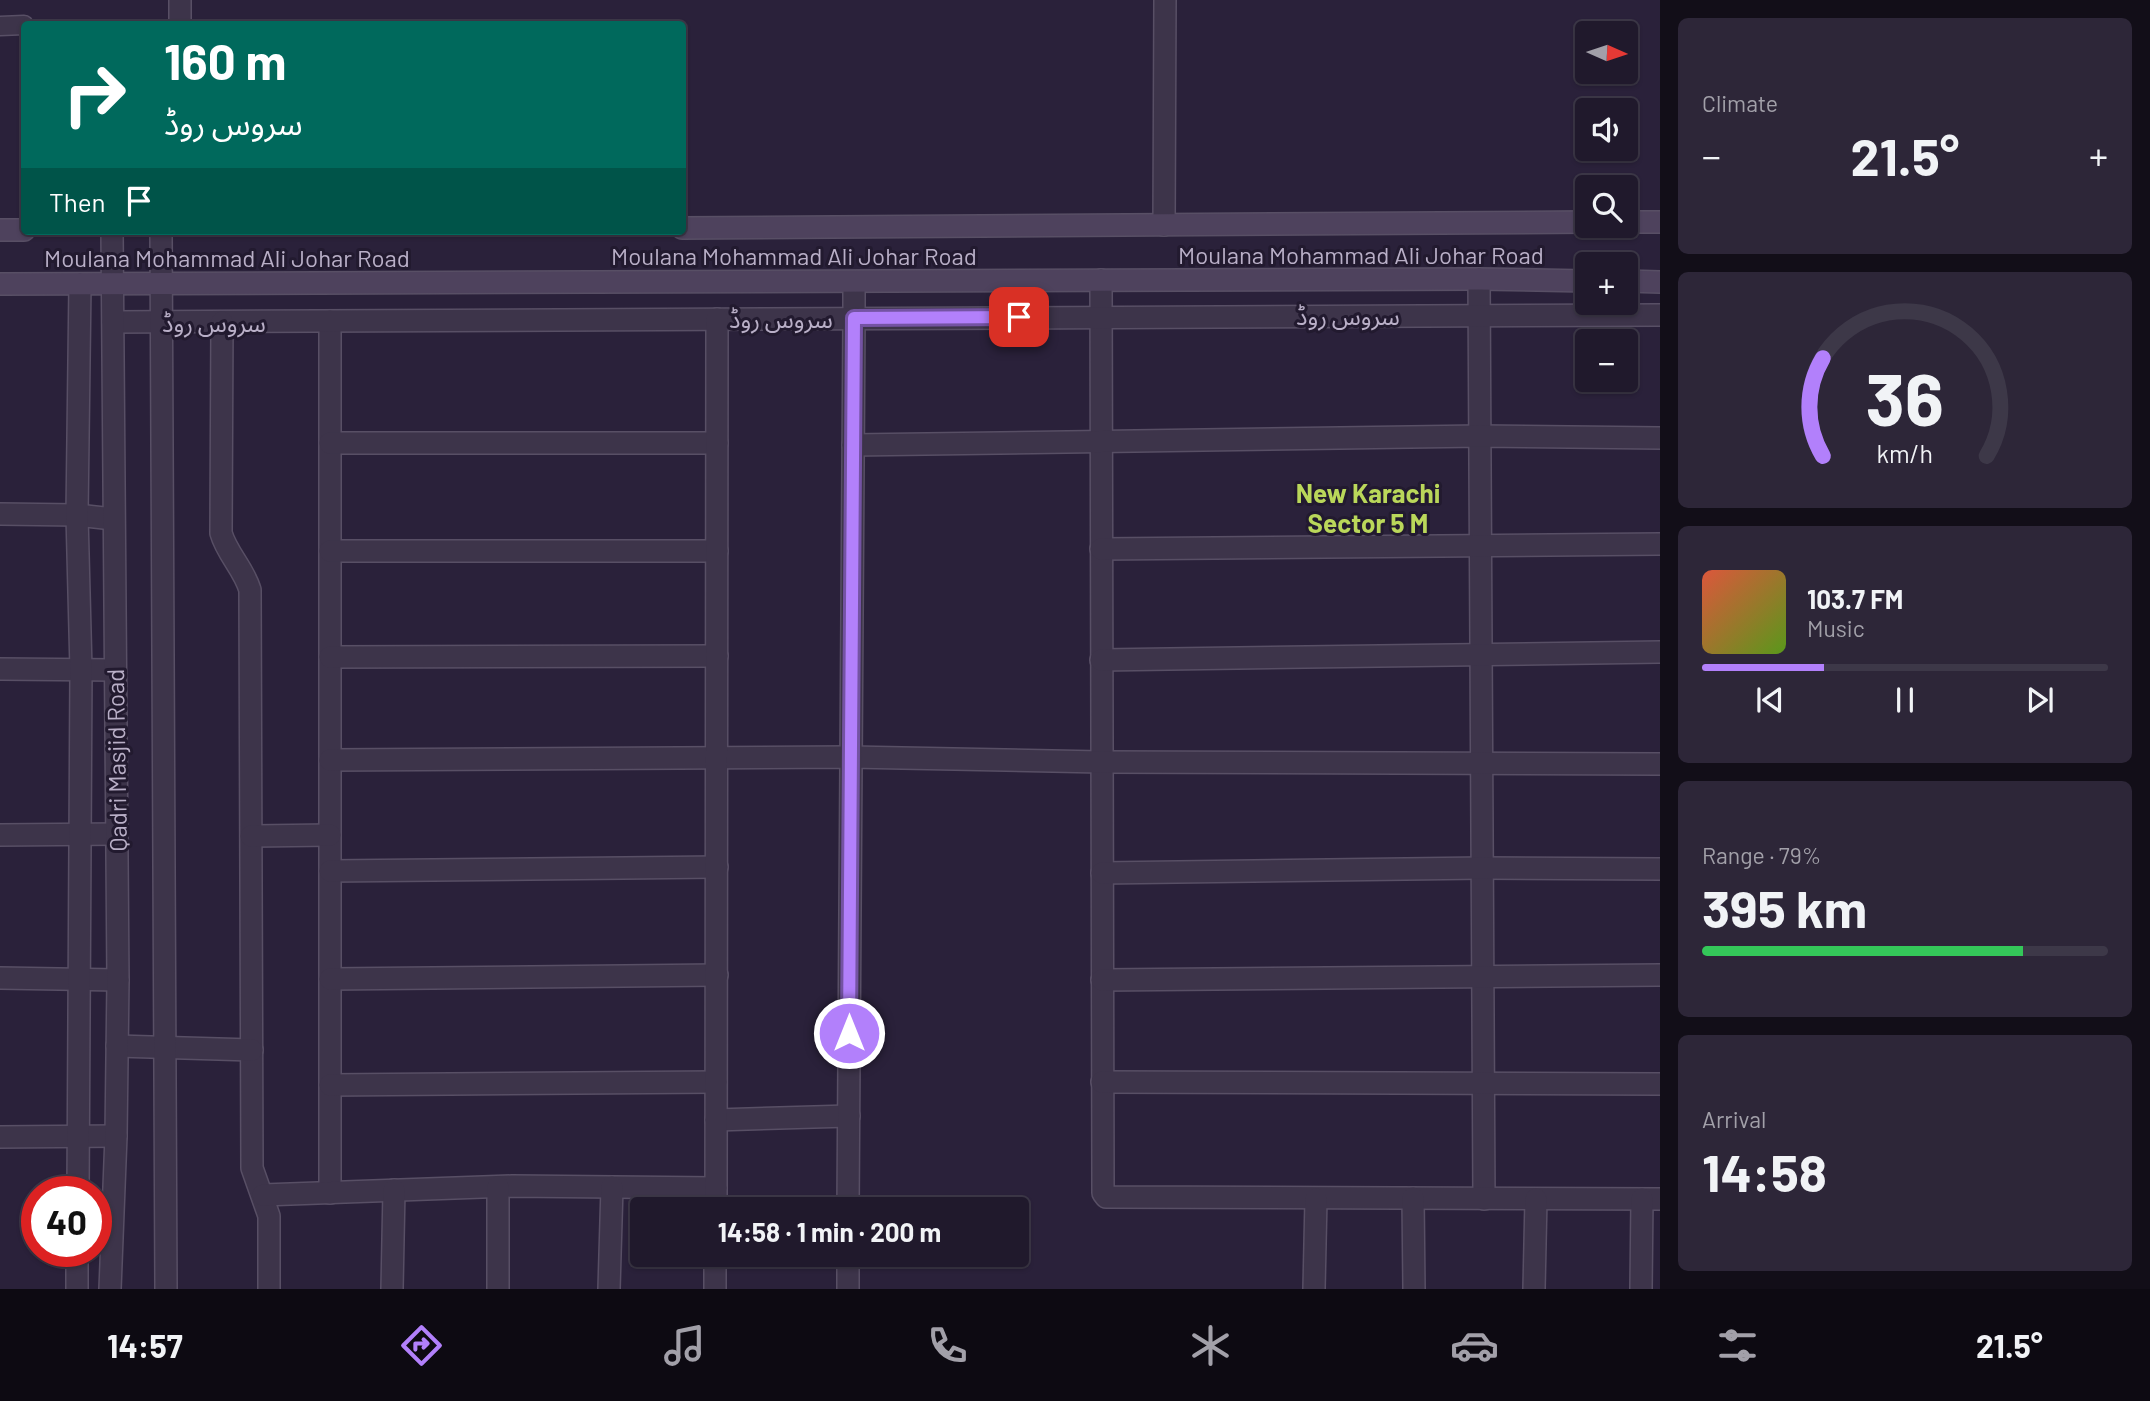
<!DOCTYPE html>
<html lang="en">
<head>
<meta charset="utf-8">
<style>
	:root { --surface:#20192c; --page:#2d2638; --text:#f1f3f6; --muted:#a2a0a9; --line:#3d3848; --accent:#b280fb }
	body { margin:0; font-family:Barlow,"Noto Sans Arabic",sans-serif; background:var(--page); color:var(--text); height:100vh; display:flex; flex-direction:column; font-size:26px; white-space:nowrap }
	* { box-sizing:border-box; margin:0 }
	p { font-size:23px; color:var(--muted) }
	.icon { flex:none; width:38px; height:38px; fill:none; stroke:currentColor; stroke-width:2; stroke-linecap:round; stroke-linejoin:round }
	.map { position:relative; flex:1; overflow:hidden }
	.details { display:flex; flex-direction:column; gap:18px; padding:18px; background:#120e18; width:490px }
	.details>* { flex:none }
	.banner { position:absolute; left:21px; top:21px; width:665px; height:214px; border-radius:7px; box-shadow:0 2px 5px #0004,0 0 0 2px var(--line); background:#00695c; color:#fff; overflow:hidden }
	.needle { width:46px; rotate:93deg }
	.tools { position:absolute; left:1575px; top:21px; display:grid; gap:14px }
	.tools a { display:grid; place-items:center; width:63px; height:63px; border-radius:7px; background:var(--surface); box-shadow:0 2px 5px #0004,0 0 0 2px var(--line); font-size:35px }
	.speed { position:absolute; left:21px; top:1176px; display:flex; gap:14px; font-size:35px; font-weight:700; text-align:center }
	.speed>* { display:grid; place-content:center; width:91px; height:91px; border-radius:50%; background:var(--surface); box-shadow:0 2px 5px #0004,0 0 0 2px var(--line); line-height:1 }
	.speed .limit { border:10px solid #d22; background:#fff; color:#111 }
	.pin { position:absolute; display:grid; place-items:center; width:60px; height:60px; color:#fff; margin:-30px; border-radius:14px; box-shadow:0 4px 10px #0006 }
	.me { position:absolute; width:77px; margin:-38px; rotate:0deg; stroke-linejoin:round; filter:drop-shadow(0 0 5px #0008) }
	.turn { display:flex; align-items:center; gap:24px; height:147px; padding:0 28px; font-size:32px }
	.turn .icon { width:91px; height:91px; stroke-width:2.5 }
	.turn b { display:block; font-size:49px; line-height:60px }
	.then { display:flex; align-items:center; height:66px; padding:0 28px; background:#0003; gap:14px; font-size:26px }
	.big { font-size:52px; font-weight:700; line-height:1.1 }
	.details .tile { flex:1; display:flex; flex-direction:column; justify-content:center; gap:10px; min-width:0; padding:0 24px; border-radius:10px; background:var(--page) }
	.details .dial { align-items:center; gap:0 }
	.dial svg { height:182px; overflow:visible; fill:none; stroke:var(--line); stroke-width:7; stroke-linecap:round; text-anchor:middle }
	.dial text { fill:var(--text); stroke:none }
	.song { display:flex; align-items:center; gap:21px }
	.cover { width:84px; height:84px; border-radius:10px; background:linear-gradient(135deg,hsl(10 70% 55%),hsl(90 70% 35%)) }
	.played { height:7px; border-radius:4px; background:linear-gradient(90deg,var(--accent) 30%,var(--line) 30%) }
	.keys { display:flex; justify-content:space-around; direction:ltr }
	.heat { display:flex; justify-content:space-between; align-items:center; font-size:38px; direction:ltr }
	.charge { height:10px; border-radius:5px; background:linear-gradient(90deg,#34c759 79%,var(--line) 0) }
	.trip { position:absolute; left:630px; top:1197px; width:399px; height:70px; border-radius:7px; background:var(--surface); box-shadow:0 2px 5px #0004,0 0 0 2px var(--line); font-weight:700; line-height:70px; text-align:center }
	.tab-bar { display:flex; height:112px; justify-content:space-around; align-items:center; background:#0d0a12; color:var(--muted) }
	.tab-bar .icon { width:49px; height:49px }
	.tab-bar .selected { color:var(--accent) }
	.tab-bar b { font-size:32px; color:var(--text) }
	main { display:flex; flex:1; min-height:0 }
	.map>svg:first-child { display:block }
	.lines { fill:none; stroke-linecap:round; stroke-linejoin:round }
	.service-casing { stroke:#584f65; stroke-width:21 }
	.minor-casing { stroke:#584f65; stroke-width:24 }
	.tertiary-casing { stroke:#584f65; stroke-width:24 }
	.secondary-casing { stroke:#584f65; stroke-width:24 }
	.service { stroke:#3d344a; stroke-width:18 }
	.minor { stroke:#3d344a; stroke-width:21 }
	.tertiary { stroke:#3d344a; stroke-width:21 }
	.secondary { stroke:#4e425d; stroke-width:21 }
	.route-casing { stroke:#7453a3; stroke-width:18 }
	.route { stroke:#b280fb; stroke-width:12 }
	.labels { text-anchor:middle; dominant-baseline:central; stroke-width:6; stroke-linejoin:round; paint-order:stroke }
	.street-label { font-size:24px; fill:#b9afc7; stroke:#221a2f }
	.neighbourhood-label { font-size:26px; font-weight:bold; fill:#bad75a; stroke:#221a2f }
</style>
</head>
<body>
<main>
<div class="map">
<svg width="1660" height="1289" viewBox="0 0 1660 1289">
	<rect width="100%" height="100%" fill="#2a213a"/>
	<g class="lines">
		<g class="service-casing">
			<polyline id="service" points="0,26 24,25"/>
		</g>
		<g class="minor-casing">
			<g id="minor">
				<polyline points="180,0 180,24"/>
				<polyline points="1479,279 1484,1199"/>
				<polyline points="1101,280 1103,1193 1106,1197 1660,1199"/>
				<polyline points="854,282 854,318"/>
				<polyline points="330,321 330,1193"/>
				<polyline points="113,322 1660,315"/>
				<path d="M 222,322 L 221,533 C 227,554 244,569 250,590 L 252,1168 L 269,1216 L 269,1289"/>
				<polyline points="330,443 717,443"/>
				<polyline points="853,445 1480,436 1660,438"/>
				<polyline points="0,514 77,515 113,519"/>
				<polyline points="1101,549 1660,544"/>
				<polyline points="330,551 717,551"/>
				<polyline points="330,657 717,656"/>
				<polyline points="1101,660 1660,652"/>
				<polyline points="0,669 115,670"/>
				<polyline points="330,760 851,757 1101,762 1660,764"/>
				<polyline points="0,835 117,834"/>
				<polyline points="251,836 330,835"/>
				<polyline points="330,871 717,867"/>
				<polyline points="1102,873 1483,868 1660,869"/>
				<polyline points="0,978 118,980"/>
				<polyline points="330,979 717,975"/>
				<polyline points="1102,980 1660,975"/>
				<polyline points="117,1046 252,1050"/>
				<polyline points="1102,1082 1660,1084"/>
				<polyline points="330,1085 716,1082"/>
				<polyline points="716,1120 849,1116"/>
				<polyline points="0,1137 116,1136"/>
				<polyline points="78,1192 81,670 77,515 80,284"/>
				<polyline points="263,1195 512,1186 716,1188"/>
				<polyline points="1413,1198 1414,1289"/>
				<polyline points="716,1209 717,319"/>
				<polyline points="77,1289 77,1251"/>
				<polyline points="392,1289 394,1190"/>
				<polyline points="498,1289 498,1187"/>
				<polyline points="609,1289 612,1187"/>
				<polyline points="715,1289 715,1255"/>
				<polyline points="1314,1289 1316,1199"/>
				<polyline points="1534,1289 1536,1199"/>
				<polyline points="1641,1289 1642,1199"/>
			</g>
		</g>
		<g class="tertiary-casing">
			<g id="tertiary">
				<polyline points="1164,225 1165,0"/>
				<polyline points="161,231 166,1289"/>
				<polyline points="848,1209 854,318"/>
				<polyline points="110,1289 116,1136 118,980 112,231"/>
				<polyline points="848,1289 848,1255"/>
			</g>
		</g>
		<g class="secondary-casing">
			<g id="secondary">
				<polyline points="1626,222 1660,222"/>
				<polyline points="682,228 1587,222"/>
				<polyline points="0,230 24,230"/>
				<polyline points="1626,281 1660,282"/>
				<polyline points="0,284 1479,279 1587,281"/>
			</g>
		</g>
		<use href="#service" class="service"/>
		<use href="#minor" class="minor"/>
		<use href="#tertiary" class="tertiary"/>
		<use href="#secondary" class="secondary"/>
	</g>
	<g class="lines">
		<g class="route-casing">
			<polyline id="route" points="849,1033 854,318 1019,317"/>
		</g>
		<use href="#route" class="route"/>
	</g>
	<g class="labels">
		<g class="street-label">
			<text x="1361" y="254">Moulana Mohammad Ali Johar Road</text>
			<text x="794" y="255">Moulana Mohammad Ali Johar Road</text>
			<text x="227" y="257">Moulana Mohammad Ali Johar Road</text>
			<text x="1348" y="315">سروس روڈ</text>
			<text x="781" y="318">سروس روڈ</text>
			<text x="214" y="322">سروس روڈ</text>
			<text transform="translate(116 760) rotate(-91)">Qadri Masjid Road</text>
		</g>
		<g class="neighbourhood-label">
			<text x="1368" y="492">New Karachi<tspan x="1368" dy="30">Sector 5 M</tspan></text>
		</g>
	</g>
</svg>
<div class="tools">
<a><svg class="needle" viewBox="-14 -14 28 28"><path d="M0-13l5 13h-10z" fill="#e53935"/><path d="M0 13l5-13h-10z" fill="#a2a0a9"/></svg></a>
<a><svg class="icon" aria-label="sound" viewBox="0 0 24 24"><path d="M4 9h4l5-4v14l-5-4H4zM17 9q2 3 0 6"/></svg></a>
<a><svg class="icon" aria-label="search" viewBox="0 0 24 24"><circle cx="10" cy="10" r="6"/><path d="M15 15l6 6"/></svg></a>
<a>+</a>
<a>−</a>
</div>
<div class="speed"><div class="limit">40</div></div>
<div class="pin" style="left:1019px;top:317px;background:#d93025"><svg class="icon" aria-label="arrive" viewBox="0 0 24 24"><path d="M6 21V4h12l-3 4 3 4H6"/></svg></div>
<svg class="me" style="left:849px;top:1033px" viewBox="-20 -20 40 40"><circle r="17" fill="#b280fb" stroke="#fff" stroke-width="3"/><path d="M0-11L8 9 0 5-8 9z" fill="#fff"/></svg>
<div class="trip">14:58 · 1 min · 200 m</div>
<div class="banner">
<div class="turn"><svg class="icon" aria-label="right" viewBox="0 0 24 24"><path d="M7 20v-9h11M14 6l5 5-5 5"/></svg><div><b>160 m</b>سروس روڈ</div></div>
<div class="then">Then<svg class="icon" aria-label="arrive" viewBox="0 0 24 24"><path d="M6 21V4h12l-3 4 3 4H6"/></svg></div>
</div>
</div>
<section class="details">
<div class="tile"><p>Climate</p>
<div class="heat"><a>−</a><b class="big">21.5°</b><a>+</a></div>
</div>
<div class="tile dial"><svg viewBox="0 0 100 80">
<path d="M14 69A42 42 0 1 1 86 69"/>
<path d="M14 69A42 42 0 0 1 14 26" stroke="#b280fb"/>
<text x="50" y="56" font-size="32" font-weight="700">36</text>
<text x="50" y="72" font-size="11">km/h</text>
</svg></div>
<div class="tile">
<div class="song"><i class="cover"></i><div><b>103.7 FM</b><p>Music</p></div></div>
<div class="played"></div>
<div class="keys"><svg class="icon" aria-label="previous" viewBox="0 0 24 24"><path d="M18 5L8 12l10 7zM5 5v14"/></svg><svg class="icon" aria-label="pause" viewBox="0 0 24 24"><path d="M8 5v14M16 5v14"/></svg><svg class="icon" aria-label="next" viewBox="0 0 24 24"><path d="M6 5l10 7-10 7zM19 5v14"/></svg></div>
</div>
<div class="tile"><p>Range · 79%</p><b class="big">395 km</b><div class="charge"></div></div>
<div class="tile"><p>Arrival</p><b class="big">14:58</b></div>
</section>
</main>
<nav class="tab-bar">
<b>14:57</b>
<svg class="icon selected" aria-label="directions" viewBox="0 0 24 24"><path d="M12 3l9 9-9 9-9-9zM9 14v-3h6M13 9l2 2-2 2"/></svg>
<svg class="icon" aria-label="music" viewBox="0 0 24 24"><path d="M9 18V5l10-2v13"/><circle cx="6" cy="18" r="3"/><circle cx="16" cy="16" r="3"/></svg>
<svg class="icon" aria-label="phone" viewBox="0 0 24 24"><path d="M5 4h4l2 5-3 2q2 4 5 5l2-3 5 2v4C11 20 4 13 5 4z"/></svg>
<svg class="icon" aria-label="climate" viewBox="0 0 24 24"><path d="M12 3v18M4 7l16 10M4 17L20 7"/></svg>
<svg class="icon" aria-label="car" viewBox="0 0 24 24"><path d="M5 17H2v-5l4-1 3-4h7l3 4 3 1v5h-3M9 17h6M6 11h13"/><circle cx="7" cy="17" r="2"/><circle cx="17" cy="17" r="2"/></svg>
<svg class="icon" aria-label="filters" viewBox="0 0 24 24"><path d="M4 7h16M4 17h16"/><circle cx="9" cy="7" r="2"/><circle cx="15" cy="17" r="2"/></svg>
<b>21.5°</b>
</nav>
</body>
</html>
